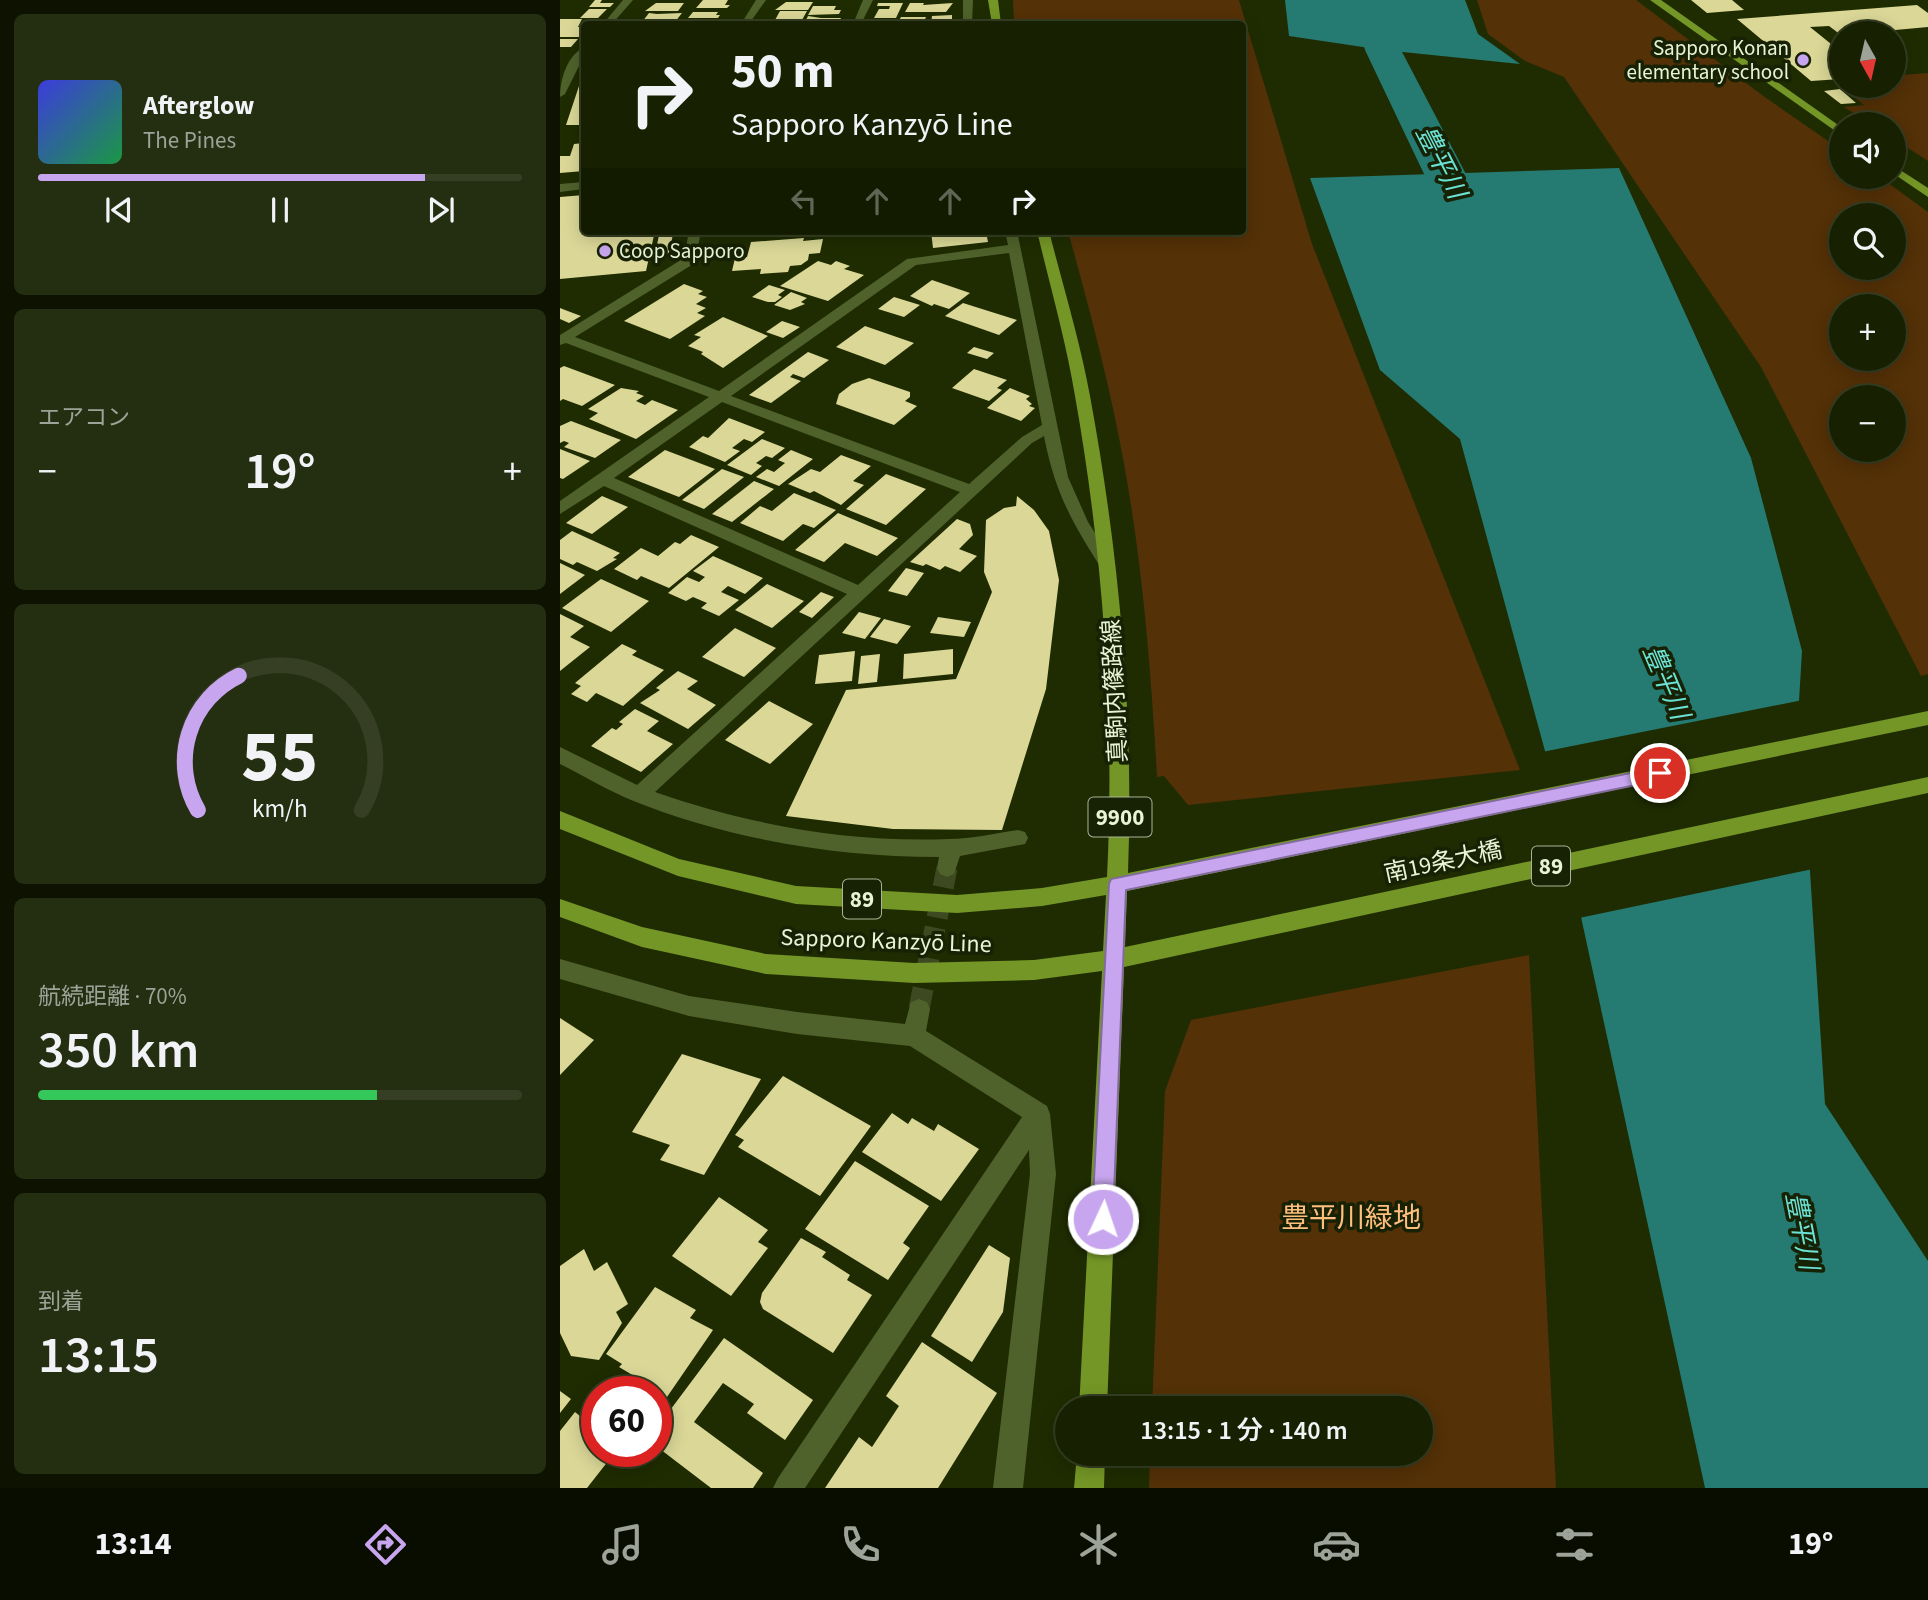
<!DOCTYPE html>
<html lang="ja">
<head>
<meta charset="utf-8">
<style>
	:root { --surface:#172101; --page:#242e10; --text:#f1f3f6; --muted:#9ea399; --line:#363e23; --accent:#c8a6ef }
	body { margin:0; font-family:"Source Sans 3","Noto Sans JP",sans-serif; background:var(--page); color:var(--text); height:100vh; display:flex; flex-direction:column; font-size:26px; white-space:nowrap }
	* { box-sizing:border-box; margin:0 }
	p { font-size:23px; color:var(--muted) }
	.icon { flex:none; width:38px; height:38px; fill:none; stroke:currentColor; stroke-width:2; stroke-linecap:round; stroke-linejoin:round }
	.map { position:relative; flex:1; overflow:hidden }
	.side { display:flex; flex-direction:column; gap:14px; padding:14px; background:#0d1201; width:560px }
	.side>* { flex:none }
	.banner { position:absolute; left:21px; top:21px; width:665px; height:214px; border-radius:7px; box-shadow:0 4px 18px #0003,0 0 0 2px var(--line); background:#172101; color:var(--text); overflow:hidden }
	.needle { width:46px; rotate:172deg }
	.tools { position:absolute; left:1269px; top:21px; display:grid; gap:14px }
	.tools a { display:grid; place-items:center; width:77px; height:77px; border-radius:50%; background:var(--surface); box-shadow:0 4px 18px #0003,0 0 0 2px var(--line); font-size:35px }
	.speed { position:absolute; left:21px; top:1376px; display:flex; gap:14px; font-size:35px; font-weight:700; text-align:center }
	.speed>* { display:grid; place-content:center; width:91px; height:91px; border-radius:50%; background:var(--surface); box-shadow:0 4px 18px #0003,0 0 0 2px var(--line); line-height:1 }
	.speed .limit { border:10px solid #d22; background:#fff; color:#111 }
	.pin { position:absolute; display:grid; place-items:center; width:60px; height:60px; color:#fff; margin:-30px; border:4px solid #fff; border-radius:50%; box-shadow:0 2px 7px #0007 }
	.me { position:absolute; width:77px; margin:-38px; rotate:3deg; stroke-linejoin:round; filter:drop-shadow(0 0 5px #0008) }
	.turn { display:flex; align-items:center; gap:24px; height:147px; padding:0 35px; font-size:32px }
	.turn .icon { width:91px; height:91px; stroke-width:2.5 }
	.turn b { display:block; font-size:49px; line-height:60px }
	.lanes { display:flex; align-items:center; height:66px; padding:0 35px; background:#0003; justify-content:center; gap:35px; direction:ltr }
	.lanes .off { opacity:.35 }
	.big { font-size:52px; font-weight:600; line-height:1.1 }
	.side .tile { flex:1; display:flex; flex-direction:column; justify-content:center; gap:10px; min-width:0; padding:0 24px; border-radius:10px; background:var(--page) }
	.side .dial { align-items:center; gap:0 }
	.dial svg { height:182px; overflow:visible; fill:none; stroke:var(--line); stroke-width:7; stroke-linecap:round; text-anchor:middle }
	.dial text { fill:var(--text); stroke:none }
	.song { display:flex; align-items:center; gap:21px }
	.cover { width:84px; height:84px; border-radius:10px; background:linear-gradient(135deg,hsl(240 70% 55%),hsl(140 70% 35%)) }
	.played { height:7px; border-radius:4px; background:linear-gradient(90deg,var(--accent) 80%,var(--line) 80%) }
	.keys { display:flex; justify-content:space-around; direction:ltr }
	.heat { display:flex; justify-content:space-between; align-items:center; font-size:38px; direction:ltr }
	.charge { height:10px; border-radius:5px; background:linear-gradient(90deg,#34c759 70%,var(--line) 0) }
	.trip { position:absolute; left:495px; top:1396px; width:378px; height:70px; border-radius:35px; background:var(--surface); box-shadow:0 4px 18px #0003,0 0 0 2px var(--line); font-weight:600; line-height:70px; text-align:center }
	.tab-bar { display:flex; height:112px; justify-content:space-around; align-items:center; background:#090d00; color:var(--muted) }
	.tab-bar .icon { width:49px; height:49px }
	.tab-bar .selected { color:var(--accent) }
	.tab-bar b { font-size:32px; color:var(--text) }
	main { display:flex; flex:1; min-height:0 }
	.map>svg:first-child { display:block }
	.green { fill:#543107; fill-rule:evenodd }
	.water { fill:#257b72 }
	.pier { fill:#1f2c01 }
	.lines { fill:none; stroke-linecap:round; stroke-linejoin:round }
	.river { fill:#257b72; fill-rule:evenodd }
	.building { fill:#dad797 }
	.minor-tunnel { stroke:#3d4a21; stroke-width:21; stroke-dasharray:21 10; stroke-linecap:butt }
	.minor { fill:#4f622b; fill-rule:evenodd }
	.primary { fill:#749626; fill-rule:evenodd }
	.route { fill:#c8a6ef; stroke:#826c9b; stroke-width:2 }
	.poi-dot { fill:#c8a6ef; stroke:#172104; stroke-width:2.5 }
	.labels { text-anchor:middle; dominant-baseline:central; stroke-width:7; stroke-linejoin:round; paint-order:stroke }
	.far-poi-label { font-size:21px; fill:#e7f4d6; stroke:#172104; text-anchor:end }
	.shield { fill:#172104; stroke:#a9b597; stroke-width:2 }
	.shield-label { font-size:23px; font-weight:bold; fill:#e7f4d6 }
	.street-label { font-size:24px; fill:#e7f4d6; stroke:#172104 }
	.water-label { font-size:26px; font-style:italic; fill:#6be3d6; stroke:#172104 }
	.near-park-label { font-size:28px; fill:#febe7d; stroke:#172104 }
</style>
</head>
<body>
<main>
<section class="side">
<div class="tile">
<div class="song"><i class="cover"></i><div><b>Afterglow</b><p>The Pines</p></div></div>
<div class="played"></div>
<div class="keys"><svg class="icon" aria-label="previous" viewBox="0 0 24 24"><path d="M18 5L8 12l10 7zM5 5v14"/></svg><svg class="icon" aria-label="pause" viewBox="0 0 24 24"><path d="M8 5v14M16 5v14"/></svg><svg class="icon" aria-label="next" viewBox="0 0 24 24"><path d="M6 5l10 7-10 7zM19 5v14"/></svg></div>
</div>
<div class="tile"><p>エアコン</p>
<div class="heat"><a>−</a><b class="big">19°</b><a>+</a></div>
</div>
<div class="tile dial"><svg viewBox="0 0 100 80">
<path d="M14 69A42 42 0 1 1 86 69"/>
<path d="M14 69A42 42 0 0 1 32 10" stroke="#c8a6ef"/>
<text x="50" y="56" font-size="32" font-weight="700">55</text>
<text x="50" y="72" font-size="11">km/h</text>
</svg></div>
<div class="tile"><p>航続距離 · 70%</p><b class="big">350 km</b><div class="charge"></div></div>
<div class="tile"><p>到着</p><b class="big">13:15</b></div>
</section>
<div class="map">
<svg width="1368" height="1488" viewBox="0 0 1368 1488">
	<rect width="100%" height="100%" fill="#1f2c01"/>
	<g class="green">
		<path d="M 453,0 L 679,0 L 752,244 L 960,770 L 628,805 L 604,776 L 597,777 C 591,672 583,567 564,464 C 550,385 529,308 508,231 L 682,231 L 682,24 L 454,24 Z"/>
		<path d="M 917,0 L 1076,0 L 1202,95 L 1281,150 L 1281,177 L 1320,177 L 1368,212 L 1368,674 L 1361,676 L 1201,367 L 1004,77 L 965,61 L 928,34 ZM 1334,215 L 1334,268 L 1281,268 L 1281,215 ZM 1334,306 L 1334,359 L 1281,359 L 1281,306 ZM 1334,397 L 1334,450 L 1281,450 L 1281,397 Z"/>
		<polygon points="1368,73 1368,161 1334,139 1334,124 1311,124 1284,107 1304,105 1283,88 1334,86 1342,75"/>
		<polygon points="969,955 996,1488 589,1488 590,1454 861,1454 861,1409 592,1409 605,1091 631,1020"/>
	</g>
	<g class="water">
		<polygon points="725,0 905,0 918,34 960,64 823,50 729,36"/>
		<polygon points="1059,168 1191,458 1242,651 1239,701 1265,1104 1368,1261 1368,1488 1145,1488 985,751 900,439 820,370 750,178"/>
	</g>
	<polygon class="pier" points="1243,700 1253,869 1019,918 982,752"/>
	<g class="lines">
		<polygon class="river" points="792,0 826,0 841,50 951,260 944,270 928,274 912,270 905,260 805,50"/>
	</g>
	<g class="building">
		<polygon points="35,0 42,0 40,3 54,3 50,7 29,7"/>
		<polygon points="143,0 168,0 165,5 170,5 167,8 136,8"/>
		<polygon points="1131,0 1172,0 1184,10 1147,13"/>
		<polygon points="226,2 253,2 248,10 215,10"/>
		<polygon points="96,3 124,3 118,11 85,11"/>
		<polygon points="318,3 343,3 336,18 314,18 319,9 329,9 330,6 317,6"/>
		<polygon points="350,3 364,3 363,5 393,3 386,12 345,12"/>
		<polygon points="1357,5 1368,13 1368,27 1281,35 1269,26 1250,27 1281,52 1281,79 1251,81 1177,19"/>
		<polygon points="253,6 276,6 274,10 281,10 279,14 248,15"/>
		<polygon points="29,9 47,9 38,18 20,18"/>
		<polygon points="220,11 247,11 242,20 215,20"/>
		<polygon points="133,12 158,12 156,15 160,15 158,18 128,18"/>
		<polygon points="89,13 97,14 122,13 115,22 82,22"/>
		<polygon points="392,15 392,24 371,24 372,16"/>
		<polygon points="248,16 261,18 281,18 278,24 244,24"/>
		<polygon points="341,17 366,17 363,24 337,24"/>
		<polygon points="0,19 22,19 18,27 24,27 24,32 20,37 0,37"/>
		<polygon points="0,39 18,39 11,47 0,47"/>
		<polygon points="24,77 24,125 6,125 19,86"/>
		<polygon points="1280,89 1296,103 1281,104 1264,91"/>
		<polygon points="24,143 24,171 0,173 0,156 10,156 14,144"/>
		<polygon points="24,195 24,231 95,231 86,271 0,279 0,197"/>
		<polygon points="371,231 426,231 428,242 373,248"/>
		<polygon points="113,234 109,254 95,255 99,235"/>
		<polygon points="244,238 243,241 263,239 260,253 249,254 248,260 241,265 230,266 228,272 200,274 201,269 172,271 175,258 187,257 191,242"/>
		<polygon points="258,261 271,265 276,261 290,266 284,269 304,275 268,301 220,286"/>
		<polygon points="372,280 410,293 389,309 374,304 372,306 350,296"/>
		<polygon points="124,284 143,291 138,294 147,297 136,304 146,308 137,313 145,316 110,339 64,321"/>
		<polygon points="209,285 225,290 218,295 222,297 215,302 208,302 192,297"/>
		<polygon points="231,292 247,298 241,302 245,304 230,310 214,305"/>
		<polygon points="334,297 360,305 344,317 318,309"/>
		<polygon points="403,303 457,320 439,335 385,316"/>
		<polygon points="0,308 5,310 21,316 9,323 0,319"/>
		<polygon points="163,317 208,336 163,368 141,354 143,352 128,346 141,337 134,335"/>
		<polygon points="222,321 240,327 223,338 206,332"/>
		<polygon points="305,326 354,343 325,365 276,347"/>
		<polygon points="414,347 434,353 427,359 407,353"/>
		<polygon points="248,352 269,360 244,378 233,374 230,377 241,381 211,403 189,395"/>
		<polygon points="4,366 55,385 22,406 3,399 0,401 0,368"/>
		<polygon points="414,369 447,380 437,388 442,390 429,401 392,388"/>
		<polygon points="309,378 350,392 350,397 345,401 357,406 334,425 276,404 279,394 292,384"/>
		<polygon points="61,388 79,391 76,393 84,396 76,401 85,405 92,400 118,410 76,439 29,419 38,413 28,409"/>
		<polygon points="450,388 470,396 466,399 472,404 469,406 475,408 461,421 427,408"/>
		<polygon points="169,418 205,432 192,442 184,439 172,448 180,451 165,462 129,447 143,436 148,438"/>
		<polygon points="11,421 61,440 35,458 4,447 9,443 4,441 0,443 0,426"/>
		<polygon points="202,439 225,448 212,458 206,456 196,463 202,466 191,475 167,465"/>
		<polygon points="0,449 30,461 3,479 0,478"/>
		<polygon points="105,450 155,469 119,497 68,477"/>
		<polygon points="231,450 253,459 219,486 196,477 207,469 214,472 225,463 218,460"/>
		<polygon points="281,455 311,466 293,481 304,485 281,505 254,491 250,493 228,484 251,469 260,472"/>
		<polygon points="162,469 184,477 144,509 122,500"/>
		<polygon points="326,474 366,489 326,525 286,509"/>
		<polygon points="194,481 214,489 172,522 152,514"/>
		<polygon points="234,493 276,510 254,528 243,524 223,541 180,523 200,506 212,511"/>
		<polygon points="42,496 68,507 32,534 6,523"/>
		<polygon points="457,496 474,510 489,531 499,580 486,689 442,830 333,829 226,816 286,690 396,679 432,592 424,572 426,520 444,508 456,506"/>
		<polygon points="278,513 338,538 317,556 285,543 264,562 235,550"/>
		<polygon points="397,519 410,524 413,535 399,549 417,556 400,572 385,566 380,570 366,564 363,566 350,562"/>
		<polygon points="12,531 60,553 53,558 57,559 37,571 17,562 13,565 0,559 0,540"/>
		<polygon points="131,535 159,547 109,588 81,576 77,580 54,569 81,548 98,556 115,542 120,544"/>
		<polygon points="153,556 203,578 185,594 168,586 161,592 179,600 159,616 141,608 147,603 133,597 126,601 108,593 127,577 139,582 145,577 133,571"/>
		<polygon points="0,563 25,575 0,594"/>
		<polygon points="346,568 364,573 347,596 328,591"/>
		<polygon points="41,579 89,601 51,632 2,608"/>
		<polygon points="207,584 244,601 212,628 175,610"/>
		<polygon points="261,592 274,597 252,618 239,612"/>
		<polygon points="299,612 321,618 305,639 282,633"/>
		<polygon points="0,614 24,626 10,637 30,647 0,671"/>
		<polygon points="378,617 411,622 404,637 370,633"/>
		<polygon points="324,619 351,626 337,644 310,637"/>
		<polygon points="175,628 216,648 184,677 142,657"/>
		<polygon points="62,644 77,651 72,655 104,670 63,706 36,693 27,702 11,694 21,686 15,683"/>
		<polygon points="393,649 393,674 343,679 344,654"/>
		<polygon points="295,651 292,681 255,684 259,655"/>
		<polygon points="320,654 317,682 298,684 301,656"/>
		<polygon points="118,671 138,681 127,689 156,705 128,729 80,703 100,690 96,688"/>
		<polygon points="209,701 253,724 210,764 165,740"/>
		<polygon points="75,709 99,721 87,731 113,744 81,772 31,746 52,728 56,730 63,724 59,722"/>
		<polygon points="0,1018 34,1040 0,1075"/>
		<polygon points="122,1054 201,1079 144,1175 100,1160 110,1145 72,1132"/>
		<polygon points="223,1076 311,1126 260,1196 178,1147 184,1140 175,1135"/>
		<polygon points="332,1113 348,1124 352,1118 374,1131 378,1124 419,1149 381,1201 302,1152"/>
		<polygon points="295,1161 369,1206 343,1243 350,1248 328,1280 245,1229"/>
		<polygon points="159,1197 208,1230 198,1242 208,1248 171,1296 112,1256"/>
		<polygon points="241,1238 266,1252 262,1257 290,1275 287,1280 312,1295 273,1353 203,1309 200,1302 202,1293"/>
		<polygon points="429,1245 450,1258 443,1312 412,1362 371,1336"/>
		<polygon points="24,1249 34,1271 47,1262 68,1304 56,1312 62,1323 39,1360 11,1356 0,1333 0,1266"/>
		<polygon points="95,1287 136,1310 130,1318 153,1330 96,1413 96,1391 87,1391 91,1386 59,1367 62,1364 46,1354"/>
		<polygon points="164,1338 253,1400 225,1440 187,1413 194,1404 163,1383 134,1422 203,1473 193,1488 151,1488 96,1446 96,1429"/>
		<polygon points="362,1342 437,1393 378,1488 265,1488 299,1437 312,1447 339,1406 326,1396"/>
		<polygon points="0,1391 11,1399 0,1413"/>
		<polygon points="15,1412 37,1430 37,1451 56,1451 27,1488 0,1488 0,1431"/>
	</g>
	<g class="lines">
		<polyline class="minor-tunnel" points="359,1009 387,868"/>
		<g class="minor">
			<polygon points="63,0 73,0 52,24 43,24"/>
			<polygon points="196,0 206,0 189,24 181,24"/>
			<polygon points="303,0 313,0 301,24 293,24"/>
			<polygon points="403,0 413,0 412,24 403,24"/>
			<path d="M 24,47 L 24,56 L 5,94 L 0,97 C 0,79 7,56 24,47 Z"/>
			<polygon points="24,182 24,189 0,192 0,184"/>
			<path d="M 129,231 L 141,231 L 135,263 L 15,337 L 159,391 L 347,259 L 448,245 L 445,231 L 457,231 L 508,477 L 528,522 L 555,564 L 547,570 L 541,568 C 511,520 495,493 484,436 L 472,443 L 95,792 C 189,825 290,843 389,839 C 412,839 435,833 458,830 L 465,832 L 468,838 L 465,844 L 400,856 L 394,874 L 387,877 L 380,874 L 377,868 L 379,857 C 275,857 168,839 71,800 C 47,790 24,776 0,764 L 0,747 L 77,785 L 287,594 L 44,486 L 0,514 L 0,501 L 149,397 L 6,343 L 0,345 L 0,335 L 124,258 ZM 449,253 L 482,425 L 462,437 L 409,484 L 171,396 L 356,265 ZM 162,402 L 400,492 L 298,585 L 54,478 Z"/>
			<polygon points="0,959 129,996 237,1012 345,1024 351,1002 359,999 367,1002 370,1009 366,1031 487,1106 490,1114 496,1174 463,1488 433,1488 470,1174 469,1150 245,1488 213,1488 218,1478 462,1117 350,1046 237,1034 129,1016 0,979"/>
		</g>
		<g class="primary">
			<polygon points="428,0 438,0 441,24 432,24"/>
			<polygon points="1090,0 1101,0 1281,127 1281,135"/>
			<polygon points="1334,166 1368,188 1368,197 1334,174"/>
			<path d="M 477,231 L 489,231 C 503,286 520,341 530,396 C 559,553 574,714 568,873 L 1368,711 L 1368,725 L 567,891 L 565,947 L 1368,777 L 1368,793 L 564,967 L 547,1409 L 519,1409 L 542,971 L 474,980 L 354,983 L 206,974 L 82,947 L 0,917 L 0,899 L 82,927 L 206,954 L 354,963 L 474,960 L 543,951 L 546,895 L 482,906 L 397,913 L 236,904 L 118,876 L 0,829 L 0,811 L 119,859 L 236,886 L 397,895 L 482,888 L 547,877 C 555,717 543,554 515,396 C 506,341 490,286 477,231 Z"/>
			<polygon points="517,1454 545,1454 544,1488 514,1488"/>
		</g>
	</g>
	<polygon class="route" points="1100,767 1108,773 1100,780 566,890 553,1219 550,1227 543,1230 535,1227 532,1219 549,884 551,879"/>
	<g class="poi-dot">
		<circle cx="1243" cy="60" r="7"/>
		<circle cx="45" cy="251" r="7"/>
	</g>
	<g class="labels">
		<g class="far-poi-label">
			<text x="1229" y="48">Sapporo Konan<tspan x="1229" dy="24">elementary school</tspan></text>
			<text x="59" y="251" text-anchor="start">Coop Sapporo</text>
		</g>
		<g class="shield">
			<rect x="528.5" y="797.5" width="63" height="39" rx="5"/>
			<rect x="972" y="846.5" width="38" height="39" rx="5"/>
			<rect x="283" y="879.5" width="38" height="39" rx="5"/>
		</g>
		<g class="shield-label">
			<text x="560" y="817">9900</text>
			<text x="991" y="866">89</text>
			<text x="302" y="899">89</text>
		</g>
		<g class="street-label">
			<text transform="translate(555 691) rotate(-93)">真駒内篠路線</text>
			<text transform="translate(883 862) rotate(-12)">南19条大橋</text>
			<text transform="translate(326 941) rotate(2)">Sapporo Kanzyō Line</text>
		</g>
		<g class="water-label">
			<text transform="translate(881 162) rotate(63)">豊平川</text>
			<text transform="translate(1106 682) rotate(67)">豊平川</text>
			<text transform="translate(1242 1231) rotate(79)">豊平川</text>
		</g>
		<g class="near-park-label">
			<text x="791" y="1218">豊平川緑地</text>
		</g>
	</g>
</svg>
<div class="tools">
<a><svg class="needle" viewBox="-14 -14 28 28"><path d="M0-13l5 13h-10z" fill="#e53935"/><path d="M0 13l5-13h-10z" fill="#9ea399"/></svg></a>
<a><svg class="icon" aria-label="sound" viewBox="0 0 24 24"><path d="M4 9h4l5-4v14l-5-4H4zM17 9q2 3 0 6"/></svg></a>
<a><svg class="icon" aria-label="search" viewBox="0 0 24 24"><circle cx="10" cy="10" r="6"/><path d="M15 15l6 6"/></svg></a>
<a>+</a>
<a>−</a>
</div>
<div class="speed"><div class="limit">60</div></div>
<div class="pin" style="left:1100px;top:773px;background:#d93025"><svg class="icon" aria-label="arrive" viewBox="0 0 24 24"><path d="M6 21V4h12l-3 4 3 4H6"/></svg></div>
<svg class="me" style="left:543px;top:1219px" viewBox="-20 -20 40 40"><circle r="17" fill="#c8a6ef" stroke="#fff" stroke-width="3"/><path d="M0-11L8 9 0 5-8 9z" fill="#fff"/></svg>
<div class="trip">13:15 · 1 分 · 140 m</div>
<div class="banner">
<div class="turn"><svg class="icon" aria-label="right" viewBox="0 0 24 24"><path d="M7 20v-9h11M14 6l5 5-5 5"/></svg><div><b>50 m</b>Sapporo Kanzyō Line</div></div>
<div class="lanes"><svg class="icon off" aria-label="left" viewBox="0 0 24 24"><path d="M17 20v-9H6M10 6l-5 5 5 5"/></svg><svg class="icon off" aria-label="ahead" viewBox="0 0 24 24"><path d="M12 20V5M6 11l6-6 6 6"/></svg><svg class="icon off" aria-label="ahead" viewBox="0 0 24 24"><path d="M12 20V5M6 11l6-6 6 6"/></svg><svg class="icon" aria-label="right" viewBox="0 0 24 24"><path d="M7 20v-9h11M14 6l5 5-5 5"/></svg></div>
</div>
</div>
</main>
<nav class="tab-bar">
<b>13:14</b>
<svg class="icon selected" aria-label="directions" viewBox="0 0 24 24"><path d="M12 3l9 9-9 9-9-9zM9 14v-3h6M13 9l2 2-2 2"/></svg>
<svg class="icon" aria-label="music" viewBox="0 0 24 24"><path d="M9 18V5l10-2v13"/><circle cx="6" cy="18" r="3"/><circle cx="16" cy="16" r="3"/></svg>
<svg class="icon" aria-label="phone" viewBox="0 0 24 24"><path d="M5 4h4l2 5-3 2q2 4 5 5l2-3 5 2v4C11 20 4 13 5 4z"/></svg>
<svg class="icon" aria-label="climate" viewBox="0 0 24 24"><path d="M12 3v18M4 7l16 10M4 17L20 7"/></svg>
<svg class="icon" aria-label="car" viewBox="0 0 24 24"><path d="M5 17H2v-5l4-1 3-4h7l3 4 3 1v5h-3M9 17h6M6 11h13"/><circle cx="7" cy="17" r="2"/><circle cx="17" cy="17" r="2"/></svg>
<svg class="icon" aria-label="filters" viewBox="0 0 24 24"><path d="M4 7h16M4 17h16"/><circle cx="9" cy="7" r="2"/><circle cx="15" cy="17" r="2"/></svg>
<b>19°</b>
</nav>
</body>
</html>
